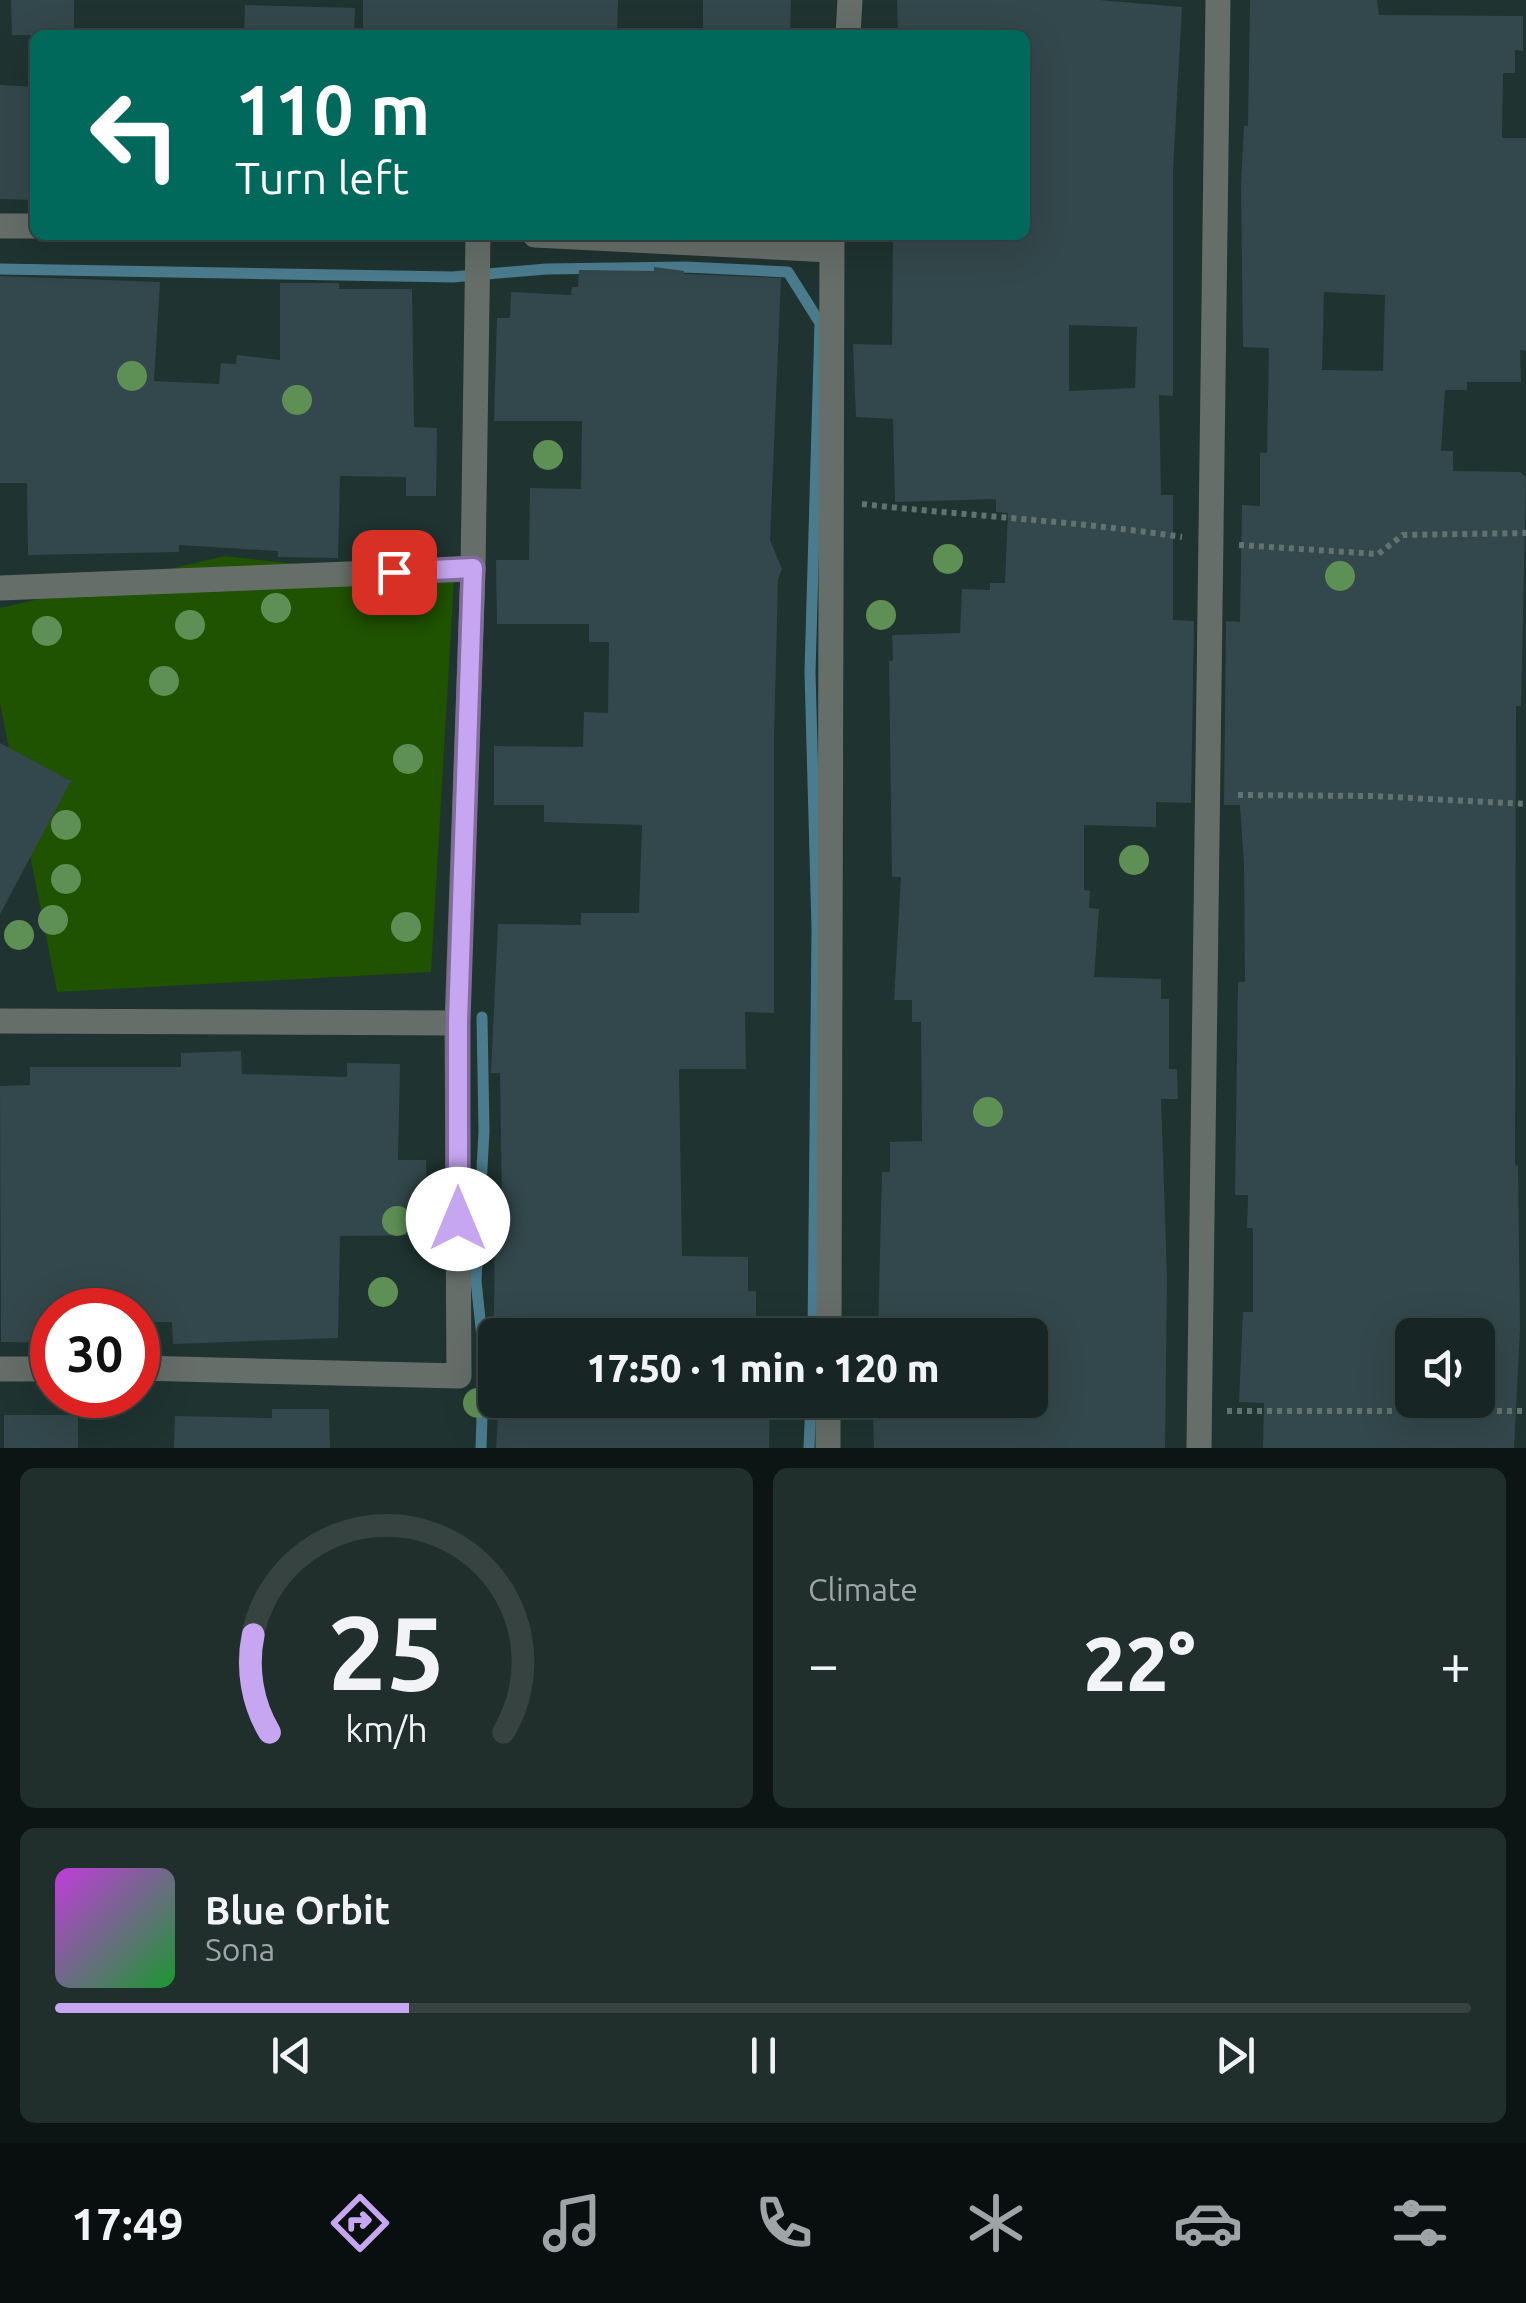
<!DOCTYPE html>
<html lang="en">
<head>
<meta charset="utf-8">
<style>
	:root { --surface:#172624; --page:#202e2c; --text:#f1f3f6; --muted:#9ea5a6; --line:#364341; --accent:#c6a6f0 }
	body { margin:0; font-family:Ubuntu,sans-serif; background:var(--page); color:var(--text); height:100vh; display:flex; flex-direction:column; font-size:38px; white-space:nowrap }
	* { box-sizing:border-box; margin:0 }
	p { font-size:32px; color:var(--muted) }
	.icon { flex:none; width:55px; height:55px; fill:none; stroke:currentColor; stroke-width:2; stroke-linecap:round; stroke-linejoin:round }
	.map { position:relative; height:1448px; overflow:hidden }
	.side { display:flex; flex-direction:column; gap:20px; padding:20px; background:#0d1514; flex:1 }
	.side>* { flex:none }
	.top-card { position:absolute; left:30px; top:30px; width:1000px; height:210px; border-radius:15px; box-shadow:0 10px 40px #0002,0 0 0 2px var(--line); background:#00695c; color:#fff; overflow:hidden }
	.controls { position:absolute; left:1395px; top:1318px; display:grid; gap:20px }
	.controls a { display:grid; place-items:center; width:100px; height:100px; border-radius:15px; background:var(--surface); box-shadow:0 10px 40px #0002,0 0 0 2px var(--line); font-size:50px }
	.speed { position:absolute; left:30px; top:1288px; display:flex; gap:20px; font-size:50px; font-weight:700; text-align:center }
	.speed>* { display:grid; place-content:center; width:130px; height:130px; border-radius:50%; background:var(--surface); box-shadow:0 10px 40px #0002,0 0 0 2px var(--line); line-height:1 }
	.speed .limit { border:15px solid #d22; background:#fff; color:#111 }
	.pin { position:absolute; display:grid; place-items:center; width:85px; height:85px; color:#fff; margin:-42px; border-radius:20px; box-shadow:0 5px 15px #0006 }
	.me { position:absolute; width:110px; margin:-55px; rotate:0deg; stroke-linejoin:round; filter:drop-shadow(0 0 8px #0008) }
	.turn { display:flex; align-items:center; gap:35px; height:210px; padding:0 40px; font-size:45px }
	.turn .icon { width:130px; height:130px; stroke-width:2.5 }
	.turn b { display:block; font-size:70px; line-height:85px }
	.big { font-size:75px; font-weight:800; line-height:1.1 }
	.side .widget { flex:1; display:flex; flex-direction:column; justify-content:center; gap:15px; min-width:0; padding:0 35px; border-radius:15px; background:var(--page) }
	.side .dial { align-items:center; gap:0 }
	.dial svg { height:260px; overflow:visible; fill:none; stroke:var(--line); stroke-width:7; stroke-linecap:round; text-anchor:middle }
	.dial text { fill:var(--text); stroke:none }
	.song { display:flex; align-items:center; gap:30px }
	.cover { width:120px; height:120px; border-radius:15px; background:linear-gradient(135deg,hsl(290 70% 55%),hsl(130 70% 35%)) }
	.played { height:10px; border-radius:5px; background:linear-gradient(90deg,var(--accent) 25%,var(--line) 25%) }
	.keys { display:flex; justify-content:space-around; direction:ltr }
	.heat { display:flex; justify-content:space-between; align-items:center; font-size:55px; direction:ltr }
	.side .tiles { flex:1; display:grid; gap:20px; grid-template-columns:1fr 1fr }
	.widget:last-child { grid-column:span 2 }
	.trip { position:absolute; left:478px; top:1318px; width:570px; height:100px; border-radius:15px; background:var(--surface); box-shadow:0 10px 40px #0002,0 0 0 2px var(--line); font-weight:800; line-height:100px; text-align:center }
	.dock { display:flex; height:160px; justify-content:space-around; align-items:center; background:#090f0e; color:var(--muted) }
	.dock .icon { width:70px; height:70px }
	.dock .on { color:var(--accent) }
	.dock b { font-size:45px; color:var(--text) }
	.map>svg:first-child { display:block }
	.green { fill:#1f5201 }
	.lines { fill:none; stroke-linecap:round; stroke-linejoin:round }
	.stream { stroke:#4b7c8e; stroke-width:11 }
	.building { fill:#33484c; fill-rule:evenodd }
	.path { stroke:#61726f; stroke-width:6; stroke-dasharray:5 5; stroke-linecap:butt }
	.minor { stroke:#666e69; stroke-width:25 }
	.tree { fill:#5e9055 }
	.route-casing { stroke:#816c9c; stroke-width:25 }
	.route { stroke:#c6a6f0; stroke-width:18 }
</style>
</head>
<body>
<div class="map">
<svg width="1526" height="1448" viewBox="0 0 1526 1448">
	<rect width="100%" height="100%" fill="#1f3330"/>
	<polygon class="green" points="225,556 454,581 431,972 57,992 0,703 0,608"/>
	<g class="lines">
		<g class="stream">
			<polyline points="0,269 453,277 546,269 686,267 788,272 820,323 810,672 817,928 813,1335"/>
			<polyline points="481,1448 484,1356 476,1281 484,1131 482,1017"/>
			<polyline points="809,1448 811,1400"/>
		</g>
	</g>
	<g class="building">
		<polygon points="11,0 74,0 74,35 12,35"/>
		<polygon points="363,0 618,0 617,35 363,35"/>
		<polygon points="703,0 791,0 790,35 703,35"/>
		<path d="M 897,0 L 1099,0 L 1182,7 L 1173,170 L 1173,396 L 1159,395 L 1161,495 L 1173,495 L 1173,620 L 1194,621 L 1191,803 L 1156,802 L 1156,827 L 1084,825 L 1084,890 L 1090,891 L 1089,908 L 1099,909 L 1094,977 L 1161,979 L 1161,999 L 1169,999 L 1169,1069 L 1177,1069 L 1178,1099 L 1161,1099 L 1167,1277 L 1165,1448 L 874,1448 L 873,1414 L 946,1411 L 946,1400 L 1034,1400 L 1035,1335 L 878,1335 L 882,1172 L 890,1172 L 890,1142 L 922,1141 L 921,1022 L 912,1022 L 912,1000 L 894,1000 L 901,877 L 892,877 L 889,661 L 893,661 L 892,635 L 960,633 L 962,589 L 990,590 L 990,583 L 1005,583 L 1008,513 L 996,512 L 996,499 L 895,502 L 893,419 L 856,417 L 853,344 L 892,345 L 893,235 L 1025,235 L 1025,35 L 898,35 ZM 1069,325 L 1137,327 L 1135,388 L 1069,391 Z"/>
		<path d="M 1250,0 L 1377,0 L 1379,15 L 1523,16 L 1523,51 L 1515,50 L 1515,73 L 1503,73 L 1502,138 L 1526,138 L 1526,351 L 1520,350 L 1521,382 L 1467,382 L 1467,390 L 1445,390 L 1441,451 L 1453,451 L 1453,471 L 1520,472 L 1526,477 L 1521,706 L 1516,706 L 1515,1165 L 1518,1166 L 1520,1329 L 1514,1448 L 1263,1448 L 1264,1403 L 1239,1402 L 1243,1312 L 1253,1312 L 1253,1228 L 1247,1228 L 1248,1195 L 1235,1195 L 1238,982 L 1245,982 L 1244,864 L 1240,805 L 1224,805 L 1226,621 L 1240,622 L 1242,505 L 1260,506 L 1260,453 L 1267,453 L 1269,348 L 1243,347 L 1241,185 L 1244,126 L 1248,126 ZM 1324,292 L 1385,295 L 1383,371 L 1322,370 ZM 1412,1335 L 1478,1335 L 1478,1400 L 1412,1400 Z"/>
		<polygon points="245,5 355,8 354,35 244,35"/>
		<polygon points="0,85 35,87 33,200 0,199"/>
		<polygon points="654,267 684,271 684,274 781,278 770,540 782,569 778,579 774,737 774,1013 745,1012 746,1069 679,1069 682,1256 748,1257 748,1291 756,1291 756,1335 502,1335 502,1317 494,1317 495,1204 502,1204 500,1073 491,1073 498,924 581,925 581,913 639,913 642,825 544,822 544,805 494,805 494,746 583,747 584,712 608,713 609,642 589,642 589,624 497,624 496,560 529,560 530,488 581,489 582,421 494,421 497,318 510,318 511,292 571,295 572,287 578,287 579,270 654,271"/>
		<polygon points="0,276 160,282 154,381 219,384 221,363 236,364 237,355 280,360 280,283 339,283 339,289 412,289 414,427 437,428 436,496 406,496 406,477 340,476 338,558 278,557 278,551 179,545 179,552 28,555 27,483 0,483"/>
		<polygon points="0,743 71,781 0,914"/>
		<polygon points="241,1051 242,1074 347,1077 347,1063 400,1064 398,1160 426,1160 428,1235 340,1236 338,1338 173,1344 172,1322 138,1322 138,1310 52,1310 52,1343 1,1342 0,1086 30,1085 30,1067 181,1067 181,1053"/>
		<polygon points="499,1400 770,1400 769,1448 496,1448"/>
		<polygon points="272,1409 329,1409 330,1448 174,1448 175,1416 272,1418"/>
		<rect x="4" y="1415" width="74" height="33"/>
	</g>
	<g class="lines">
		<g class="path">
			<path d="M 862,504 C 969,516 1076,521 1182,537"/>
			<polyline points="1239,545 1378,554 1403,535 1526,533"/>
			<polyline points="1238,795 1372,796 1526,804"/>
			<polyline points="1227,1411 1526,1411"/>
		</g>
		<g class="minor">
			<polyline points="848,35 850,0"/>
			<polyline points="0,226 35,226"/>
			<polyline points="535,235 831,250"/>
			<polyline points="0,588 473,569"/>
			<polyline points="0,1021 457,1023"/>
			<polyline points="829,1335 832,235"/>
			<polyline points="138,1368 459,1376 457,1023 473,569 478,235"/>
			<polyline points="0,1369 52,1369"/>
			<polyline points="828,1448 828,1400"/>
			<polyline points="1199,1448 1218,0"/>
		</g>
	</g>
	<g class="tree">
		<circle cx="132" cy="376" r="15"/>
		<circle cx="297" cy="400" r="15"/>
		<circle cx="548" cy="455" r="15"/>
		<circle cx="948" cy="559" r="15"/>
		<circle cx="1340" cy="576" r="15"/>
		<circle cx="276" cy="608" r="15"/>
		<circle cx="881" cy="615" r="15"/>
		<circle cx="190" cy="625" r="15"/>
		<circle cx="47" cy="631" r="15"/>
		<circle cx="164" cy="681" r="15"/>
		<circle cx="408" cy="759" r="15"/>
		<circle cx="66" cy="825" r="15"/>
		<circle cx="1134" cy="860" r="15"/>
		<circle cx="66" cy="879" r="15"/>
		<circle cx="53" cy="920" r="15"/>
		<circle cx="406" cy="927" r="15"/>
		<circle cx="19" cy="935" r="15"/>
		<circle cx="988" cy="1112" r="15"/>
		<circle cx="397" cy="1221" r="15"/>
		<circle cx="383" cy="1292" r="15"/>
		<circle cx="478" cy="1403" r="15"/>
	</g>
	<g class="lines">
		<g class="route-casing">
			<polyline id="route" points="394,572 473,568 458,1022 458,1219"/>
		</g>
		<use href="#route" class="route"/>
	</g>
</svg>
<div class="controls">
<a><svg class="icon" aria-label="sound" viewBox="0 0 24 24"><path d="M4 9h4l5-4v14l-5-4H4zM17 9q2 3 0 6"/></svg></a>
</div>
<div class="speed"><div class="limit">30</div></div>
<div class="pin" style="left:394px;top:572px;background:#d93025"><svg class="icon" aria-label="arrive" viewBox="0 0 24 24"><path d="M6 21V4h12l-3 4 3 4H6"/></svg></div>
<svg class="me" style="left:458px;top:1219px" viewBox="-20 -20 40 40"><circle r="19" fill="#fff"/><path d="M0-13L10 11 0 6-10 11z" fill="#c6a6f0"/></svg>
<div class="trip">17:50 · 1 min · 120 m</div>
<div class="top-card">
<div class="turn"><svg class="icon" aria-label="left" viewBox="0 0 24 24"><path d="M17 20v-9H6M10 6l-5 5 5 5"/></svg><div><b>110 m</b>Turn left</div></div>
</div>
</div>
<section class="side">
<div class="tiles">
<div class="widget dial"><svg viewBox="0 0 100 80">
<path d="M14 69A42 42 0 1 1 86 69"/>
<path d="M14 69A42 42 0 0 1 9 39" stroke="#c6a6f0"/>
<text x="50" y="56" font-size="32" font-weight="700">25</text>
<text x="50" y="72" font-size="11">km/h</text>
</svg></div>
<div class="widget"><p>Climate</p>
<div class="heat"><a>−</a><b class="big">22°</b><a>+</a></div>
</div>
<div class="widget">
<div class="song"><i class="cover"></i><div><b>Blue Orbit</b><p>Sona</p></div></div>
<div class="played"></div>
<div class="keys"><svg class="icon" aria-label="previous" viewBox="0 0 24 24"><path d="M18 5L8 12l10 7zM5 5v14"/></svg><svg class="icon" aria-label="pause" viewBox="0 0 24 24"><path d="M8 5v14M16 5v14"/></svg><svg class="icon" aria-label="next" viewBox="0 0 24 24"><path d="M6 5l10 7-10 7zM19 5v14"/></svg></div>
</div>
</div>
</section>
<nav class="dock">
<b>17:49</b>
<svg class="icon on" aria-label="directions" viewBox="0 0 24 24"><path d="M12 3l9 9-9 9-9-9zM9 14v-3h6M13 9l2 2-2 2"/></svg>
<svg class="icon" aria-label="music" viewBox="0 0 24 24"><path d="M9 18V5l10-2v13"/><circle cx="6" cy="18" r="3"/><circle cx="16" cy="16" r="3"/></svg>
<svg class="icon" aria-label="phone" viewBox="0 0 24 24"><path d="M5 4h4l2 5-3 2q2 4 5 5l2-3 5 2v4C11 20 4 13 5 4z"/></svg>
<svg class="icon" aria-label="climate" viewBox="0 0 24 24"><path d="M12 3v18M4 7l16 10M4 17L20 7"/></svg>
<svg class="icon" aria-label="car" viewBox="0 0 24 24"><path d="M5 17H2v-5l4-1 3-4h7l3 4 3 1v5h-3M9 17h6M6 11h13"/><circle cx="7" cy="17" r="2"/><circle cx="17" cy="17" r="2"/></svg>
<svg class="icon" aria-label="filters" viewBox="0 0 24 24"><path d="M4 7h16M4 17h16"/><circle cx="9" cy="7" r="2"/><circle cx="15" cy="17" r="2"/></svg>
</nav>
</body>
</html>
